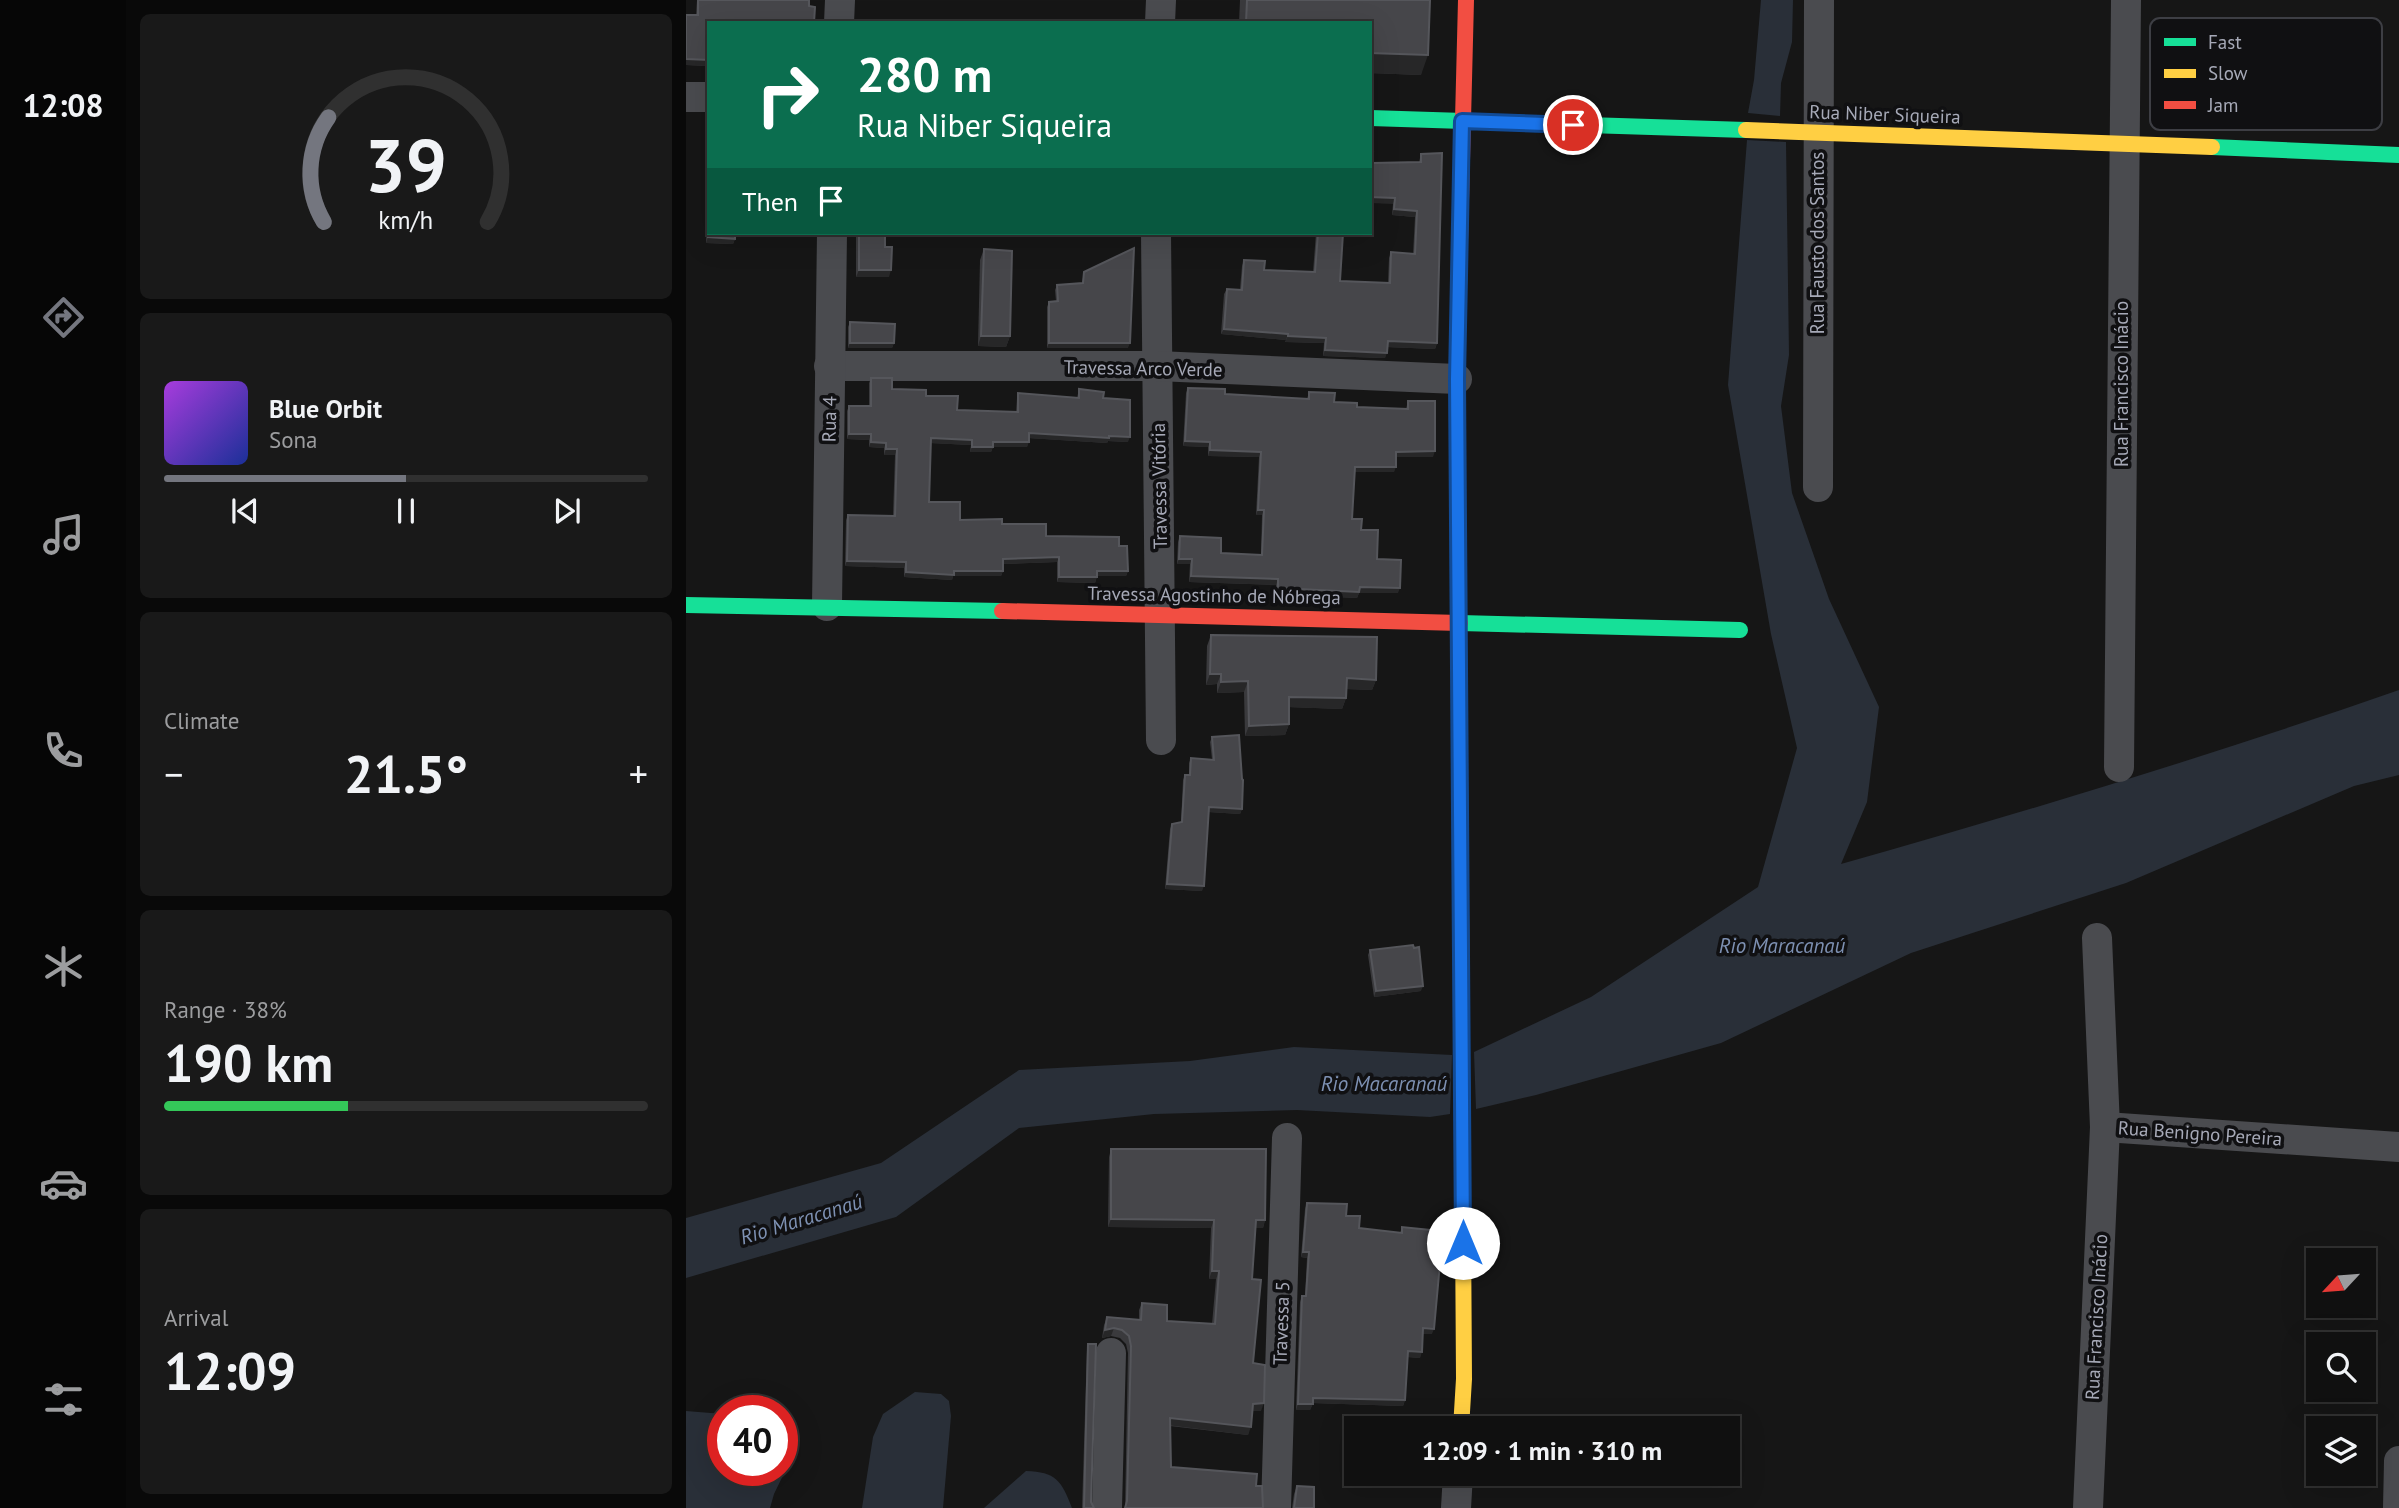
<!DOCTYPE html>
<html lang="en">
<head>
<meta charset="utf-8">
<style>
	:root { --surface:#101010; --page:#191919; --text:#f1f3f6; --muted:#9c9d9f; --line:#303030; --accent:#74767f }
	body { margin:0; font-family:"PT Sans",sans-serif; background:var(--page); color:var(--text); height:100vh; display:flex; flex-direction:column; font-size:26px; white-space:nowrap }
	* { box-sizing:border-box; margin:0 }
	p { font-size:23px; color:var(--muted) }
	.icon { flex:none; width:38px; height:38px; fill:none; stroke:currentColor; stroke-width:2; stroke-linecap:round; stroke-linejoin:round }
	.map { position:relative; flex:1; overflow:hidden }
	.sheet { display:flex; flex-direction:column; gap:14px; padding:14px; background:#090909; width:560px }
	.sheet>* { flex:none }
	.guide { position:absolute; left:21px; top:21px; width:665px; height:214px; border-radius:0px; box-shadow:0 7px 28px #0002,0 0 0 2px var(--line); background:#0b6e4f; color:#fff; overflow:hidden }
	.needle { width:46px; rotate:244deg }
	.tools { position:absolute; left:1620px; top:1248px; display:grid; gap:14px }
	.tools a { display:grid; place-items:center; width:70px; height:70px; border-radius:0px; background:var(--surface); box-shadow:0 7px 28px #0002,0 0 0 2px var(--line); font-size:35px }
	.speed { position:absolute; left:21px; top:1395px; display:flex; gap:14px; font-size:35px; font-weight:700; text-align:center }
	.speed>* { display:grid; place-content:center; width:91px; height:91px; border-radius:50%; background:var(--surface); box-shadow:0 7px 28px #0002,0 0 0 2px var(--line); line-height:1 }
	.speed .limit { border:10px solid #d22; background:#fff; color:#111 }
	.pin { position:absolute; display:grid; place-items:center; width:60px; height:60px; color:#fff; margin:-30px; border:4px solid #fff; border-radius:50%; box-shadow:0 2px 7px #0007 }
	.me { position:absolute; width:77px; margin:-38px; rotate:0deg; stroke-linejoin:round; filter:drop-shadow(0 0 5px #0008) }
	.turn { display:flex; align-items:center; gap:24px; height:147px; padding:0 35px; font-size:32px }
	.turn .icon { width:91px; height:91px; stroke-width:2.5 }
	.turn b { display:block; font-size:49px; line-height:60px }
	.then { display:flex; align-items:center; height:66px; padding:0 35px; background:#0003; gap:14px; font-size:26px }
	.big { font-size:52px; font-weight:700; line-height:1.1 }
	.sheet .widget { flex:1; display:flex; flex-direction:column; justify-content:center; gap:10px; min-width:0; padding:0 24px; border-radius:10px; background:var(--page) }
	.sheet .dial { align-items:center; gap:0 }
	.dial svg { height:182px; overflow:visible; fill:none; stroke:var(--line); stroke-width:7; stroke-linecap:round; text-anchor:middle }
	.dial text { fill:var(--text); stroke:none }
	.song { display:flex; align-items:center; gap:21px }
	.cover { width:84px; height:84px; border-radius:10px; background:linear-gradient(135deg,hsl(280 70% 55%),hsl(230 70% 35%)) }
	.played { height:7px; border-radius:4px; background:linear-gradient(90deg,var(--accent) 50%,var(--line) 50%) }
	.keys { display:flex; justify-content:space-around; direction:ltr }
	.heat { display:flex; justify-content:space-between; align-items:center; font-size:38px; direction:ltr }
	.charge { height:10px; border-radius:5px; background:linear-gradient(90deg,#34c759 38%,var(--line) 0) }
	.trip { position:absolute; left:658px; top:1416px; width:396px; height:70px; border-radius:0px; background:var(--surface); box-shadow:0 7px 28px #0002,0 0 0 2px var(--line); font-weight:700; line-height:70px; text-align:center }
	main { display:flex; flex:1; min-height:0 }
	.dock { display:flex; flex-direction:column; width:126px; justify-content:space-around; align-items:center; background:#060606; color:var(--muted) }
	.dock .icon { width:49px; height:49px }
	.dock .on { color:var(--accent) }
	.dock b { font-size:32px; color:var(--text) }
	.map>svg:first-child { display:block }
	.water { fill:#292f38 }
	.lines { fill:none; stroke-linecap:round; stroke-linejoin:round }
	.street { stroke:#4a4b4f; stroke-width:30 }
	.fast { stroke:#16e098; stroke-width:16 }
	.slow { stroke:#ffcf43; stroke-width:16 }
	.jam { stroke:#f24e42; stroke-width:16 }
	.wall { fill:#3a3a3d }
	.shaded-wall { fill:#272728 }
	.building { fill:#46464a; stroke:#55565b; stroke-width:2 }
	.route-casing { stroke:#114b97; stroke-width:18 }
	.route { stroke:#1a73e8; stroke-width:12 }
	.labels { text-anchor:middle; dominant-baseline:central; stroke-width:7; stroke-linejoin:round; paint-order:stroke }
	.street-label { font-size:19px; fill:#a6a9b7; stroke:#101012 }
	.water-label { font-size:21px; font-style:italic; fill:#7d90b2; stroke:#101012 }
	.key { fill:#101012; stroke:#3d3e44; stroke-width:2 }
	.key-label { font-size:19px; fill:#a6a9b7 }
</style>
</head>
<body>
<main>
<nav class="dock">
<b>12:08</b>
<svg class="icon on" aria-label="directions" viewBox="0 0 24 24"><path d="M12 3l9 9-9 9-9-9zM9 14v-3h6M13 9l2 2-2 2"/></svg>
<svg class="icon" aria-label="music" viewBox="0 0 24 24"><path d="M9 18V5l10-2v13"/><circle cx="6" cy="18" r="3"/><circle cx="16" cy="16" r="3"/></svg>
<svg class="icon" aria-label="phone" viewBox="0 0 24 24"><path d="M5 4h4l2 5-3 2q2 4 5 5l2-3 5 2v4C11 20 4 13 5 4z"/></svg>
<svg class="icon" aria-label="climate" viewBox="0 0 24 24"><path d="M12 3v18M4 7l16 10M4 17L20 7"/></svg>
<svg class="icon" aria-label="car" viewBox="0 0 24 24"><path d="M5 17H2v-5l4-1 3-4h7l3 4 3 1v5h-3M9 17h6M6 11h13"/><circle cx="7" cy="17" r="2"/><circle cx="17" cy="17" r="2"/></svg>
<svg class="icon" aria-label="filters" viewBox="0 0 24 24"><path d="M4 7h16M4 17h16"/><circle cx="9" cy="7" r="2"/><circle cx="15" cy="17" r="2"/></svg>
</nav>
<section class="sheet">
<div class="widget dial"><svg viewBox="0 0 100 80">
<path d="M14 69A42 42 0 1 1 86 69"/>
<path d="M14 69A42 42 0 0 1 16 23" stroke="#74767f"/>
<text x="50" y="56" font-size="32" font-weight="700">39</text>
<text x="50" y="72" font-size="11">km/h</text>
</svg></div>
<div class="widget">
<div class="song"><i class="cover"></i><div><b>Blue Orbit</b><p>Sona</p></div></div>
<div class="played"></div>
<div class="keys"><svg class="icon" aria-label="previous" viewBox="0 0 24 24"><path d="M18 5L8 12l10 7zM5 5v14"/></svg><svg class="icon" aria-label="pause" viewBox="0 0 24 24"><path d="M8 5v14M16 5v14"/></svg><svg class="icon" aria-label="next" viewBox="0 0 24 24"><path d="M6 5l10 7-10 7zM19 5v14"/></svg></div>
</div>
<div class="widget"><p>Climate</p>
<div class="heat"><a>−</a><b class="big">21.5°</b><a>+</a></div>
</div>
<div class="widget"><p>Range · 38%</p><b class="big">190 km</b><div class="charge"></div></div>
<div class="widget"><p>Arrival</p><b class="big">12:09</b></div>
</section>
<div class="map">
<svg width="1713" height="1508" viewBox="0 0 1713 1508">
	<rect width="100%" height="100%" fill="#161616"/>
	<g class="water">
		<polygon points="1075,0 1107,0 1106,42 1095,83 1094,116 1062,113 1068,80"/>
		<path d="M 1061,140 L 1100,142 L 1103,355 L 1095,406 L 1106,493 L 1143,599 L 1193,707 L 1181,802 L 1155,864 C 1343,811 1529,754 1713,690 L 1713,775 L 1668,786 L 1440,883 L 1225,953 L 1035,1043 L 850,1095 L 790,1109 L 788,1052 L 905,997 L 1072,887 L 1111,748 L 1085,634 L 1042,385 Z"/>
		<polygon points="608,1047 766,1055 764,1114 744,1117 611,1110 468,1114 333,1128 210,1217 0,1278 0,1218 195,1163 333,1070 504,1061"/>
		<polygon points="229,1392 255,1394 263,1401 265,1416 257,1508 176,1508 187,1437 197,1414"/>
		<polygon points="0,1411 37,1414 37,1470 96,1470 96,1416 107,1419 106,1457 88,1494 84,1508 0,1508"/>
		<path d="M 340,1471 C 370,1472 375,1480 386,1508 L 298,1508 Z"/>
	</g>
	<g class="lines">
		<g class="street">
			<polyline points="153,23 154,0"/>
			<polyline points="474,23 475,0"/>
			<polyline points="0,97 23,97"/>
			<polyline points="470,233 475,740"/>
			<polyline points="143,366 471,366 771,379"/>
			<polyline points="1132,487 1133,0"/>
			<polyline points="141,606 146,233"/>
			<polyline points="1433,767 1440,0"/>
			<polyline points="1419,1127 1713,1147"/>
			<polyline points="421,1508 425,1353"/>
			<polyline points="590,1508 601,1138"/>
			<polyline points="770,1508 772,1474"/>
			<polyline points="1402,1508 1419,1127 1411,938"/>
			<polyline points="1712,1508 1713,1461"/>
		</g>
		<g class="fast">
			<polyline points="684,118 1060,130"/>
			<polyline points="1526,147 1713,155"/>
			<polyline points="774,240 771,379 775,912"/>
			<polyline points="0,605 316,611"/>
			<polyline points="774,623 1054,630"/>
		</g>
		<g class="slow">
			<polyline points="1060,130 1526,147"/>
			<polyline points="775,912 778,1379 775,1428"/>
		</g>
		<g class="jam">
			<polyline points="774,240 780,0"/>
			<polyline points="316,611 774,623"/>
		</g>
	</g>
	<g class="wall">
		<polygon points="11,0 123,0 23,23 23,66 0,65 0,15 10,15"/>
		<polygon points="554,0 744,0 735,75 684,73 684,23 553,23"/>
		<polygon points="735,154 751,343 749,349 701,347 699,358 637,356 638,343 599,342 600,340 535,334 538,294 541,289 554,289 556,266 558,260 578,270 627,272 630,233 657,233 654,281 702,283 703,258 705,252 727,254 729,217 706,215 707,204 686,163 733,162"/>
		<polygon points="23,213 49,239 47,244 20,243 21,218"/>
		<polygon points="170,233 199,233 199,247 203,277 170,277"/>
		<polygon points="298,249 324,336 320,347 292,346 294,260"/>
		<polygon points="398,272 442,348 361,348 361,307 363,302 370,301 369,290 371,285 396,283"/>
		<polygon points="164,322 208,343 206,348 162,348 162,327"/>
		<polygon points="185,378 206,389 240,396 271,410 330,412 331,398 332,393 391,398 393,389 417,398 442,442 422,441 421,443 343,438 341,447 307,447 305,452 284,452 285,445 245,443 243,502 274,520 316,524 360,536 433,546 442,571 440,576 411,576 409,583 371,582 371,562 317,564 317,571 315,576 267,576 266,580 218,577 218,568 159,566 160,520 162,515 207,516 209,455 198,455 198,448 183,447 183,440 161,439 161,411 163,406 183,406 183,383"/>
		<polygon points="502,388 539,394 621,399 623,392 648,402 671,407 720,409 722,401 747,457 710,457 708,472 668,472 666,519 675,530 691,559 712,593 673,593 671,598 590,594 590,585 503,582 504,564 491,564 492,542 494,536 535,553 575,555 576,515 570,515 573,457 522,456 522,447 497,446 500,393"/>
		<polygon points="525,635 690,680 686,690 661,689 660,698 656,709 603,707 603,724 599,735 559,736 558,692 531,693 531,684 520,685 521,646"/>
		<polygon points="526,737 556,809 554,814 523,812 516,891 479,889 484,829 486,824 495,823 497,780 499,775 503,775 503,763 505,758 526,759 524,742"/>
		<polygon points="684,950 735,991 688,997 682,955"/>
		<polygon points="425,1149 579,1220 577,1228 569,1228 566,1279 567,1363 575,1411 567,1411 562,1435 484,1426 485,1467 570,1486 577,1508 439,1508 442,1353 440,1344 434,1338 425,1336 416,1338 418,1325 421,1317 453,1320 453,1310 456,1303 481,1321 526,1324 530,1279 523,1279 525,1228 422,1227 423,1157"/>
		<polygon points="621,1203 660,1216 673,1228 714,1233 716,1227 746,1334 737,1334 734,1358 722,1357 719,1400 717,1406 627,1403 624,1410 610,1410 614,1302 616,1296 619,1296 621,1258 615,1257 619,1209"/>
		<polygon points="402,1344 405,1502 408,1508 396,1508 401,1349"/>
		<polygon points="611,1486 628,1508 606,1508 608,1494"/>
	</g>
	<g class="shaded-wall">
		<polygon points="684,53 742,55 735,75 684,73"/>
		<polygon points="0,59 23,60 23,66 0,65"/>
		<polygon points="684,197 709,198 707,204 684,203"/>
		<polygon points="708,209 731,211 729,217 706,215"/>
		<polygon points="22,237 49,239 47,244 20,243"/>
		<polygon points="173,270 205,270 203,277 170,277"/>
		<polygon points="538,329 602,334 600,340 535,334"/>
		<polygon points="295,336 324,336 320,347 292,346"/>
		<polygon points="602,336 640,338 638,343 599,342"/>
		<polygon points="702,341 751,343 749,349 699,347"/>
		<polygon points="164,343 208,343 206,348 162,348"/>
		<polygon points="363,343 444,343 442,348 361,348"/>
		<polygon points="639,350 701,353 699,358 637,356"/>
		<polygon points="343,433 444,437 442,442 422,441 421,443 341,438"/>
		<polygon points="163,434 185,434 183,440 161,439"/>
		<polygon points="245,438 286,440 285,445 243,443"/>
		<polygon points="499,441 524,442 522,447 497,446"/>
		<polygon points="185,442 200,443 198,448 183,447"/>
		<polygon points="307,442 343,442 341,447 305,447"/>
		<polygon points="286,447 307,447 305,452 284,452"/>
		<polygon points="200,449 211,449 209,455 198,455"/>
		<polygon points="524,450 575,452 573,457 522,456"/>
		<polygon points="749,451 747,457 708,457 710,452"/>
		<polygon points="669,467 710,467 708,472 667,472"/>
		<polygon points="572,510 578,510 576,515 570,515"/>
		<polygon points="373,557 371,562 315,564 317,559"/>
		<polygon points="493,559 506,559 504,564 491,564"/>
		<polygon points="161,561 220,562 218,568 159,566"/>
		<polygon points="317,571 315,576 267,576 266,580 218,577 220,572"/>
		<polygon points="411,571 442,571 440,576 409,576"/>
		<polygon points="505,576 592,579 590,585 503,582"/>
		<polygon points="373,577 411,577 409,583 371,582"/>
		<polygon points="674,587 714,588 712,593 673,593 671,598 590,594 592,588"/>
		<polygon points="524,674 535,674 531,684 520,685"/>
		<polygon points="661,678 690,680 686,690 657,689"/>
		<polygon points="562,681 558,692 531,693 535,682"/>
		<polygon points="603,697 660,698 656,709 599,707"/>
		<polygon points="603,724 599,735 559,736 563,726"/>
		<polygon points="523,807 556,809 554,814 522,812"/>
		<polygon points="481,884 518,886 516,891 479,889"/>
		<polygon points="737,986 735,991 688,997 690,991"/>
		<polygon points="425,1219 528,1220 525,1228 422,1227"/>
		<polygon points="570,1220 579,1220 577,1228 567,1228"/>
		<polygon points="617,1252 623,1252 621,1258 615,1257"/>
		<polygon points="526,1271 533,1271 530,1279 523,1279"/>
		<polygon points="428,1328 425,1336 416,1338 419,1330"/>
		<polygon points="737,1328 748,1329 746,1334 735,1334"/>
		<polygon points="722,1351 736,1352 734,1358 720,1357"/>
		<polygon points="627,1398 719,1400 717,1406 625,1403"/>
		<polygon points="578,1403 575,1411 565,1411 567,1404"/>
		<polygon points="612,1404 627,1404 624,1410 610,1410"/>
		<polygon points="484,1418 565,1427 562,1435 481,1425"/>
	</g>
	<g class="building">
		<polygon points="12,0 123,0 123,6 129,7 128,23 23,23 23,60 0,59 0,15 12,15"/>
		<polygon points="561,0 744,0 742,55 684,53 684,23 560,23"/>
		<polygon points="684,152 687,152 686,163 735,162 735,154 756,153 751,343 702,341 701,353 639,350 640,338 602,336 602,334 538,329 541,289 556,290 558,260 579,261 578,270 629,272 632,233 657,233 654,281 704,283 705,252 729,254 731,211 708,209 709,198 684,197"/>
		<polygon points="23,213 23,233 49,233 49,239 22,237"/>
		<polygon points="173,233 199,233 199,247 206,247 205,270 173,270"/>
		<polygon points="448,248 444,343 363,343 363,302 372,301 371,285 397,283 398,272"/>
		<polygon points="298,249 326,251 324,336 295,336"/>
		<polygon points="164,322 209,324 208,343 164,343"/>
		<polygon points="185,378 206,378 206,389 240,390 240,396 272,396 271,410 332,412 332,393 393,398 393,389 418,392 417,398 444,400 444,437 423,436 423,438 343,433 343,442 307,442 307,447 286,447 286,440 245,438 243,502 274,502 274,520 316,519 316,524 360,524 360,536 433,537 433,546 441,546 442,571 411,571 411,577 373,577 373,557 317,559 317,571 268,571 268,575 220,572 220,562 161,561 162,515 209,516 211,449 200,449 200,443 185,442 185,434 163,434 163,406 185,406"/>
		<polygon points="502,388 539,389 539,394 623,399 623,392 649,393 648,402 671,403 671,407 722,409 722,401 749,401 749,451 710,452 710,467 669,467 666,519 676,519 675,530 692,530 691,559 715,560 714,588 674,587 673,592 592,588 592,579 505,576 506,559 493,559 494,536 535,538 535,553 576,555 578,510 572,510 575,452 524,450 524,442 499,441"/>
		<polygon points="525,635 691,637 690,680 661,678 660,698 603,697 603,724 563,726 562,681 535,682 535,674 524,674"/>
		<polygon points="553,735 556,779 557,780 556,809 523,807 518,886 481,884 486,824 496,822 499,775 504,775 505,758 528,760 526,737"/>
		<polygon points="727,945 728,948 733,947 737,986 690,991 684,950"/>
		<polygon points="425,1149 580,1149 579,1220 570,1220 566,1279 575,1280 567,1363 579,1365 578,1403 567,1404 565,1427 484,1418 485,1467 571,1474 570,1486 576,1486 577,1508 439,1508 441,1501 445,1346 443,1336 436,1330 428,1328 419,1330 421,1317 455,1320 456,1303 481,1305 481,1321 529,1324 533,1271 526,1271 528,1220 425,1219"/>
		<polygon points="621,1203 661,1204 660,1216 674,1216 673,1228 716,1233 716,1227 754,1231 751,1263 754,1263 748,1329 737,1328 736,1352 722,1351 719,1400 627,1398 627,1404 612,1404 616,1296 620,1296 623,1252 617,1252"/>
		<polygon points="402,1344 410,1344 405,1502 408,1508 398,1508"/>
		<polygon points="611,1486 628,1487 628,1508 608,1508"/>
	</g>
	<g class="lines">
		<g class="route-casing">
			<polyline id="route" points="777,1243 771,379 776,121 887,125"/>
		</g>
		<use href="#route" class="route"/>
	</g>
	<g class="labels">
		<g class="street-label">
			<text transform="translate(1199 114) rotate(2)">Rua Niber Siqueira</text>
			<text transform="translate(1131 243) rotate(-90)">Rua Fausto dos Santos</text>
			<text transform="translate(457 368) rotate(1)">Travessa Arco Verde</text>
			<text transform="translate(1435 384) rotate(-90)">Rua Francisco Inácio</text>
			<text transform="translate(143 419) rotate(-89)">Rua 4</text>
			<text transform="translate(473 486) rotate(-91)">Travessa Vitória</text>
			<text transform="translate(528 595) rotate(1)">Travessa Agostinho de Nóbrega</text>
			<text transform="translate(1514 1133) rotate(4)">Rua Benigno Pereira</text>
			<text transform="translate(1410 1317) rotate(-87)">Rua Francisco Inácio</text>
			<text transform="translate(595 1323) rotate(-88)">Travessa 5</text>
		</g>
		<g class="water-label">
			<text x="1096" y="945">Rio Maracanaú</text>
			<text x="698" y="1083">Rio Macaranaú</text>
			<text transform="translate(115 1219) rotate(-17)">Rio Maracanaú</text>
		</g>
	</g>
	<rect x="1464" y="18" width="232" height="112" rx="10" class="key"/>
	<rect x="1478" y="38" width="32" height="8" fill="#16e098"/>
	<rect x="1478" y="69" width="32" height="9" fill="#ffcf43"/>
	<rect x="1478" y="101" width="32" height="8" fill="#f24e42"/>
	<g class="key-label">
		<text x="1522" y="49">Fast</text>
		<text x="1522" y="80">Slow</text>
		<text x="1522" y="112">Jam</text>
	</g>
</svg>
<div class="tools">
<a><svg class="needle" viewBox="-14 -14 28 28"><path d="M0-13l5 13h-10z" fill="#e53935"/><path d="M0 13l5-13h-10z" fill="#9c9d9f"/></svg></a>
<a><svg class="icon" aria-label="search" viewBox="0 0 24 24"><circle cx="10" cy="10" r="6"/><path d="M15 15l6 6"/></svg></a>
<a><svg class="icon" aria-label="layers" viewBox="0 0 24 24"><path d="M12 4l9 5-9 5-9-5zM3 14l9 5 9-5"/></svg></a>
</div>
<div class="speed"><div class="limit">40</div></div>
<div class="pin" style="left:887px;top:125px;background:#d93025"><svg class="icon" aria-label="arrive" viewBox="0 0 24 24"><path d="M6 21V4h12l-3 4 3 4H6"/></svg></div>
<svg class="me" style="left:777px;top:1243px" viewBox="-20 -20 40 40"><circle r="19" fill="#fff"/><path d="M0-13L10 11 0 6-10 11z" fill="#1a73e8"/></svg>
<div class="trip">12:09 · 1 min · 310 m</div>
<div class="guide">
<div class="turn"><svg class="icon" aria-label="right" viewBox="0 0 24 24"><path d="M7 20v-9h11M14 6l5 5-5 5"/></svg><div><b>280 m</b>Rua Niber Siqueira</div></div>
<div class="then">Then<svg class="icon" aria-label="arrive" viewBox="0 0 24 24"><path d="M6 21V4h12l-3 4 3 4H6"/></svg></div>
</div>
</div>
</main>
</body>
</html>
